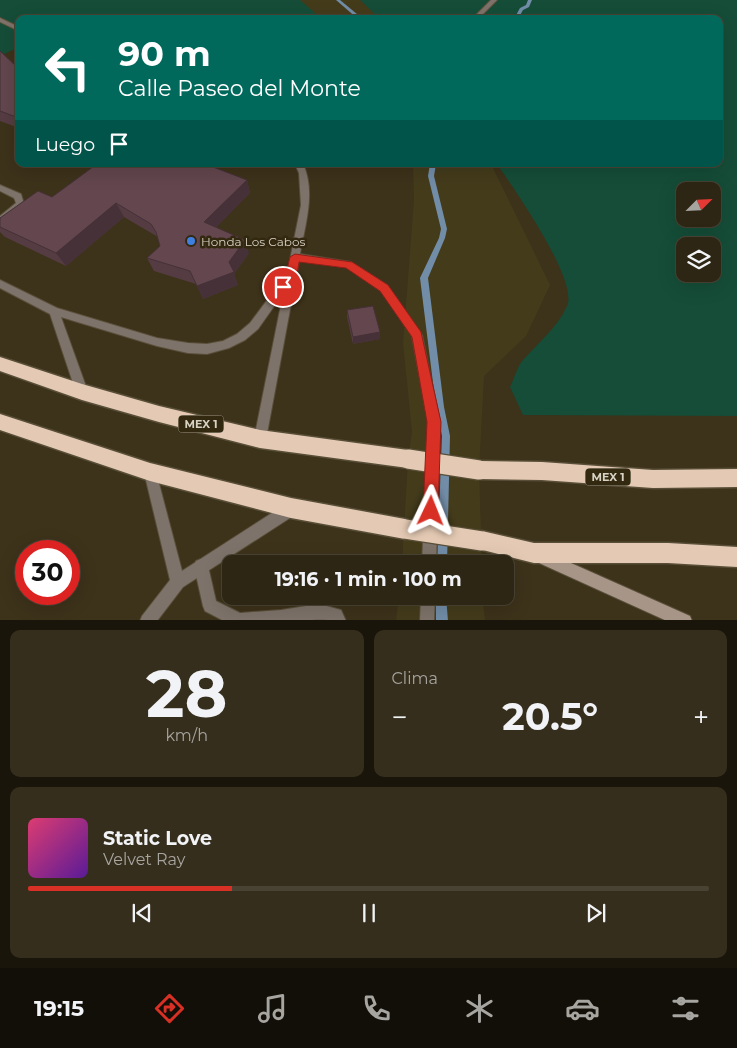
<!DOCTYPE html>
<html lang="es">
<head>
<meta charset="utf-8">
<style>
	:root { --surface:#2e2614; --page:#362e1d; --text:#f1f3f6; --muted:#a7a5a0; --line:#494334; --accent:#d93025 }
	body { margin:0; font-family:Montserrat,sans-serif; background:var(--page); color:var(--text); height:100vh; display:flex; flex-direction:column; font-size:19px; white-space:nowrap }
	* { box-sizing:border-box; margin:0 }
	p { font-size:16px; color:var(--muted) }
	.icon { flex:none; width:28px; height:28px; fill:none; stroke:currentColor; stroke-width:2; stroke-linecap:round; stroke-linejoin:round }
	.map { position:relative; height:620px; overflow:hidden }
	.sheet { display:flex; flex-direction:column; gap:10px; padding:10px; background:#19150b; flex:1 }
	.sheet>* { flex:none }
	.hud { position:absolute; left:15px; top:15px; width:708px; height:152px; border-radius:10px; box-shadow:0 5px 20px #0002,0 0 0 1px var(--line); background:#00695c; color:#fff; overflow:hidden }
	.needle { width:32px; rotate:66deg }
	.fabs { position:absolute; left:676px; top:182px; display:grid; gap:10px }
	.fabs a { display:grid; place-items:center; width:45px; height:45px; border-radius:10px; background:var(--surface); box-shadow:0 5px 20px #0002,0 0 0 1px var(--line); font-size:25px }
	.speed { position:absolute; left:15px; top:540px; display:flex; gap:10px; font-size:25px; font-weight:700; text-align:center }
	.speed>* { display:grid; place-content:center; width:65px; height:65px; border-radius:50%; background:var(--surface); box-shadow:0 5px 20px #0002,0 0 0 1px var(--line); line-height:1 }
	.speed .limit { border:8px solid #d22; background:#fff; color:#111 }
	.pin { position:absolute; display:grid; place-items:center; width:42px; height:42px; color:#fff; margin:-21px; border:2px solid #fff; border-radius:50%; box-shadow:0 1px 5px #0007 }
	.me { position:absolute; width:55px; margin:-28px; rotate:2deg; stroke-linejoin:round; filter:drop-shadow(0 0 4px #0008) }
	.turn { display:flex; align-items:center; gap:18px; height:105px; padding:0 20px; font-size:22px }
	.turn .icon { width:65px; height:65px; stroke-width:2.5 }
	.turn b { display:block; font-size:35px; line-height:42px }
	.then { display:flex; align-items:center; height:48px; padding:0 20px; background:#0003; gap:10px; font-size:19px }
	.big { font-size:38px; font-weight:700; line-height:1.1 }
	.sheet .tile { flex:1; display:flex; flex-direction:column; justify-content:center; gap:8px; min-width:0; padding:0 18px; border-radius:10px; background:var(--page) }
	.sheet .dial { align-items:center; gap:0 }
	.dial b { font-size:65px; line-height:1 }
	.song { display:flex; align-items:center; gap:15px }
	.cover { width:60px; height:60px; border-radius:8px; background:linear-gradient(135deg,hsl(340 70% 55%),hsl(270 70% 35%)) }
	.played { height:5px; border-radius:2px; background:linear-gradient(90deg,var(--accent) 30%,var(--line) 30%) }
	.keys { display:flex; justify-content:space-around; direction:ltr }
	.heat { display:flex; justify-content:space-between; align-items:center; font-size:28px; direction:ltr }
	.sheet .tiles { flex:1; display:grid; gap:10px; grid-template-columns:1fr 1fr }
	.tile:last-child { grid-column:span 2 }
	.trip { position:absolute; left:222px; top:555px; width:292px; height:50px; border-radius:10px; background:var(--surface); box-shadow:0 5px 20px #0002,0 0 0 1px var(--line); font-weight:700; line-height:50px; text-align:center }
	.menu { display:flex; height:80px; justify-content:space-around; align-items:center; background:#120f08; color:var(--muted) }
	.menu .icon { width:35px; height:35px }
	.menu .active { color:var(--accent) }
	.menu b { font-size:22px; color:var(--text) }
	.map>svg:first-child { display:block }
	.green { fill:#154d38; fill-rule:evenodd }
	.sand { fill:#443b1b }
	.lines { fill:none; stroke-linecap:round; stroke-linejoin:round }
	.stream { fill:#728da8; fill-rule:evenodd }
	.lane-casing { stroke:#594f39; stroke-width:2 }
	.street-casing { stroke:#594f39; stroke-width:2 }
	.secondary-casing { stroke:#594f39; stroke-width:2 }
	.highway-casing { stroke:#594f39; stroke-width:3 }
	.lane { fill:#7e736a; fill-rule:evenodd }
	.street { fill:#7e736a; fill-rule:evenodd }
	.secondary { fill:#a79688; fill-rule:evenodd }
	.highway { fill:#e4cab4; fill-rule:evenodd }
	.highway-bridge-casing { stroke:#594f39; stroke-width:22; stroke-linecap:butt }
	.highway-bridge { stroke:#e4cab4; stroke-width:19 }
	.wall { fill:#553c43 }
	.shaded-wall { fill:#453137 }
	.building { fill:#63464e; stroke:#453137 }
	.route { fill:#d93025; stroke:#8d1f18 }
	.shop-dot { fill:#3f7fe0; stroke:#332810; stroke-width:2 }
	.labels { text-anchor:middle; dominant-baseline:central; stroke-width:5; stroke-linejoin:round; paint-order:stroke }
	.shield { fill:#332810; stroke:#a69f8e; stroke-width:1 }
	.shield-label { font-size:11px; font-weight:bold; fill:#d8d2c4 }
	.poi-label { font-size:12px; fill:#d8d2c4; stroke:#332810; text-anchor:start }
</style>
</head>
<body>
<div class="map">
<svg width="737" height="621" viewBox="0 0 737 621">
	<rect width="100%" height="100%" fill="#3d321a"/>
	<path class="green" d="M 0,0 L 737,0 L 737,416 L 523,415 L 510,387 C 514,379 517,367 523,360 C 539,342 557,328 567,306 C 579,281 513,187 497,164 L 719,164 L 719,19 L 19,19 L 19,47 L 0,56 ZM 685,191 L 712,191 L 712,219 L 685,219 ZM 685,246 L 712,246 L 712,274 L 685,274 Z"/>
	<g class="sand">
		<polygon points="300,0 360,0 380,19 322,19"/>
		<polygon points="413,164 491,164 550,285 526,336 484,376 479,470 482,564 402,564 408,459 412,432 403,343 414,200"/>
		<polygon points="399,596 482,596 485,620 396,621"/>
	</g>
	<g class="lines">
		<g class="stream">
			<polygon points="336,0 340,0 363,19 358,19"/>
			<polygon points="528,0 532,0 529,7 523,10 518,19 514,19 520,8 526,5"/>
			<polygon points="430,164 436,164 434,176 447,229 445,238 428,278 444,407 450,436 447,564 437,564 442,436 436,407 420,278 439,238 441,229 428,176"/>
			<polygon points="436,596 446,596 448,621 436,621"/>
		</g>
		<g class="lane-casing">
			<g id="lane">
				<polygon points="491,0 497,0 478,19 472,19"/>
				<polygon points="0,185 21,194 24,204 3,223 0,224 0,216 16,203 14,198 0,191"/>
				<polygon points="291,271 296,275 294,278 258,329 245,340 229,348 207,354 188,353 157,346 61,317 88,392 86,396 82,397 78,396 76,392 50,314 0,288 0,280 57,308 157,338 188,343 207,344 223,341 237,334 250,323 288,272"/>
				<polygon points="150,466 154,468 156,472 182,571 286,504 291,502 296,504 298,509 296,514 183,587 157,621 140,621 142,616 170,580 144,472 146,468"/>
			</g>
		</g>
		<g class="street-casing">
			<g id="street">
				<polygon points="0,18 19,27 19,31 0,22"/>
				<path d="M 295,164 L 303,164 C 316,192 305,225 300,254 L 351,262 L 387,285 L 422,335 L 440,422 L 436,564 L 422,564 L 428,422 L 412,336 L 381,291 L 346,267 L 299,261 L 266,439 L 264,443 L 260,445 L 256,443 L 254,439 L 301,205 L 299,173 Z"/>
				<path d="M 201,559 L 206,561 L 208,566 L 216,601 L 240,613 L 281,610 L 319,604 L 341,610 L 346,621 C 332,621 319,618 306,621 L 224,621 L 205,611 L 203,606 L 194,566 L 196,561 Z"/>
				<polygon points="421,596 435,596 434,621 420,621"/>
			</g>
		</g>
		<g class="secondary-casing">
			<polygon id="secondary" points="544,551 690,616 692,621 667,621 539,563 537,558 539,553"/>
		</g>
		<g class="highway-casing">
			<g id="highway">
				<polygon points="0,357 82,384 159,406 260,430 408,450 415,452 417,459 415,466 408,468 260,448 159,422 82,400 0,371"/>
				<polygon points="0,414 150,463 291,498 405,519 412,522 415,529 412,536 405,539 291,518 150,481 0,430"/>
				<polygon points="479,461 542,462 653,470 737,469 737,487 653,488 542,480 479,479 472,477 470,470 472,463"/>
				<polygon points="482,531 534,543 668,543 737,547 737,567 668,563 534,563 475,548 472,541 475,534"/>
			</g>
		</g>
		<use href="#lane" class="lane"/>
		<use href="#street" class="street"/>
		<use href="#secondary" class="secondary"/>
		<use href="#highway" class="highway"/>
		<g class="highway-bridge-casing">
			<g id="highway-bridge">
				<polyline points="408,459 479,470"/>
				<polyline points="405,529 482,541"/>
			</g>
		</g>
		<use href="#highway-bridge" class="highway-bridge"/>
	</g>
	<g class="wall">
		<polygon points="0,51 19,69 19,128 0,121"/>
		<polygon points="247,180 250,193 216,227 249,253 234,274 238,285 203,299 196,284 154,271 147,258 160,246 158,237 124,217 66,266 5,237 0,232 0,218 52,197"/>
		<polygon points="347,310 380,332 380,339 353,344 347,317"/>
	</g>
	<g class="shaded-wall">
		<polygon points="247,180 250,193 209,235 204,222"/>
		<polygon points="116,203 124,217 66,266 56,253"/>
		<polygon points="245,240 249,253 234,274 238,285 203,299 197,286 229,262"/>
		<polygon points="380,332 380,339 353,344 353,337"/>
	</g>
	<g class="building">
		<polygon points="0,51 19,69 19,118 0,111"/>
		<polygon points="97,164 205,164 247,180 204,222 245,240 229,262 234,272 197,286 190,271 147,258 160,246 156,232 151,224 116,203 56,253 0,227 0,218 38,191 52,197"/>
		<polygon points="373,306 380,332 353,337 347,310"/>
	</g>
	<polygon class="route" points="295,254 352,262 388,285 421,332 441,422 438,511 436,516 431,518 425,516 423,511 427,422 412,337 380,291 346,268 299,262 297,275 287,290 279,290 277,287 286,274 290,257"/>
	<circle class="shop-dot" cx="191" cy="241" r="5"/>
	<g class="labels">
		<g class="shield">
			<rect x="178.5" y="415.5" width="45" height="17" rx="4"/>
			<rect x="585.5" y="468.5" width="45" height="17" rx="4"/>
		</g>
		<g class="shield-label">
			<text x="201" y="424">MEX 1</text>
			<text x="608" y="477">MEX 1</text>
		</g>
		<g class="poi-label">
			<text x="201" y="241">Honda Los Cabos</text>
		</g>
	</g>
</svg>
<div class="fabs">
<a><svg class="needle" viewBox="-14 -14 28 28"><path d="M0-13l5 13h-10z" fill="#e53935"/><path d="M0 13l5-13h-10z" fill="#a7a5a0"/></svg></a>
<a><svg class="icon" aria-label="layers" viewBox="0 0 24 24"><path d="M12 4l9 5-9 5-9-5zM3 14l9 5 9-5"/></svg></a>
</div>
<div class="speed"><div class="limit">30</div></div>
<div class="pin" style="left:283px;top:287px;background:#d93025"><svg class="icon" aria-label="arrive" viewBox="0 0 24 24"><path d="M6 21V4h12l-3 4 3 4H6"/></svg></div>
<svg class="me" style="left:431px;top:511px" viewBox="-20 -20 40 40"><path d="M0-17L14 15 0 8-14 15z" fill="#d93025" stroke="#fff" stroke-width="4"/></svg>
<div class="trip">19:16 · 1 min · 100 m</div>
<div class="hud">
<div class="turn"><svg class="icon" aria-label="left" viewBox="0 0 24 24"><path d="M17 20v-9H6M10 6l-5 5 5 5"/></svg><div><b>90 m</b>Calle Paseo del Monte</div></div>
<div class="then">Luego<svg class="icon" aria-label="arrive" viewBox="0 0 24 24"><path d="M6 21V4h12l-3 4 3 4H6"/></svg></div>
</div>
</div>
<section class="sheet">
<div class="tiles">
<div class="tile dial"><b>28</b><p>km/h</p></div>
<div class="tile"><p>Clima</p>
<div class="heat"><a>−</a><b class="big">20.5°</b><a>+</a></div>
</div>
<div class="tile">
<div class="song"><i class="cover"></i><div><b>Static Love</b><p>Velvet Ray</p></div></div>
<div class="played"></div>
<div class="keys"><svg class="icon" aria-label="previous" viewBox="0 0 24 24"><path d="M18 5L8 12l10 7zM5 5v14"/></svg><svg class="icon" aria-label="pause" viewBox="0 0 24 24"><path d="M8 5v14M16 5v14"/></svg><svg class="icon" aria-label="next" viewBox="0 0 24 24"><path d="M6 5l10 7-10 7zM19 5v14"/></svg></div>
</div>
</div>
</section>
<nav class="menu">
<b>19:15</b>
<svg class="icon active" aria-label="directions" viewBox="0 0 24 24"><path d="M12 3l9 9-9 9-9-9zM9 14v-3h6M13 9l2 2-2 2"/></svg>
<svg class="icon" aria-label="music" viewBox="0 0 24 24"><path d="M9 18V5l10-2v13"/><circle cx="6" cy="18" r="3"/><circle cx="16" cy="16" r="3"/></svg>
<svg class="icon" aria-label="phone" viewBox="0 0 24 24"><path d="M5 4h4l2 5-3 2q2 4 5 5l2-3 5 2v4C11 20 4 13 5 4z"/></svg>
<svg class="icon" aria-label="climate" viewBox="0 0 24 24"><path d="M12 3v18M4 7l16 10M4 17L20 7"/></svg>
<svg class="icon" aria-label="car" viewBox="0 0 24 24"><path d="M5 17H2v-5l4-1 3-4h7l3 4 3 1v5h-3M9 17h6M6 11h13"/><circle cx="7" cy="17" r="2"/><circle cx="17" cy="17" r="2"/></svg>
<svg class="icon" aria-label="filters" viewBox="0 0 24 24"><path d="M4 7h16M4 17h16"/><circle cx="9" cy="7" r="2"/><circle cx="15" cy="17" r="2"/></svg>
</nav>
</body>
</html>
